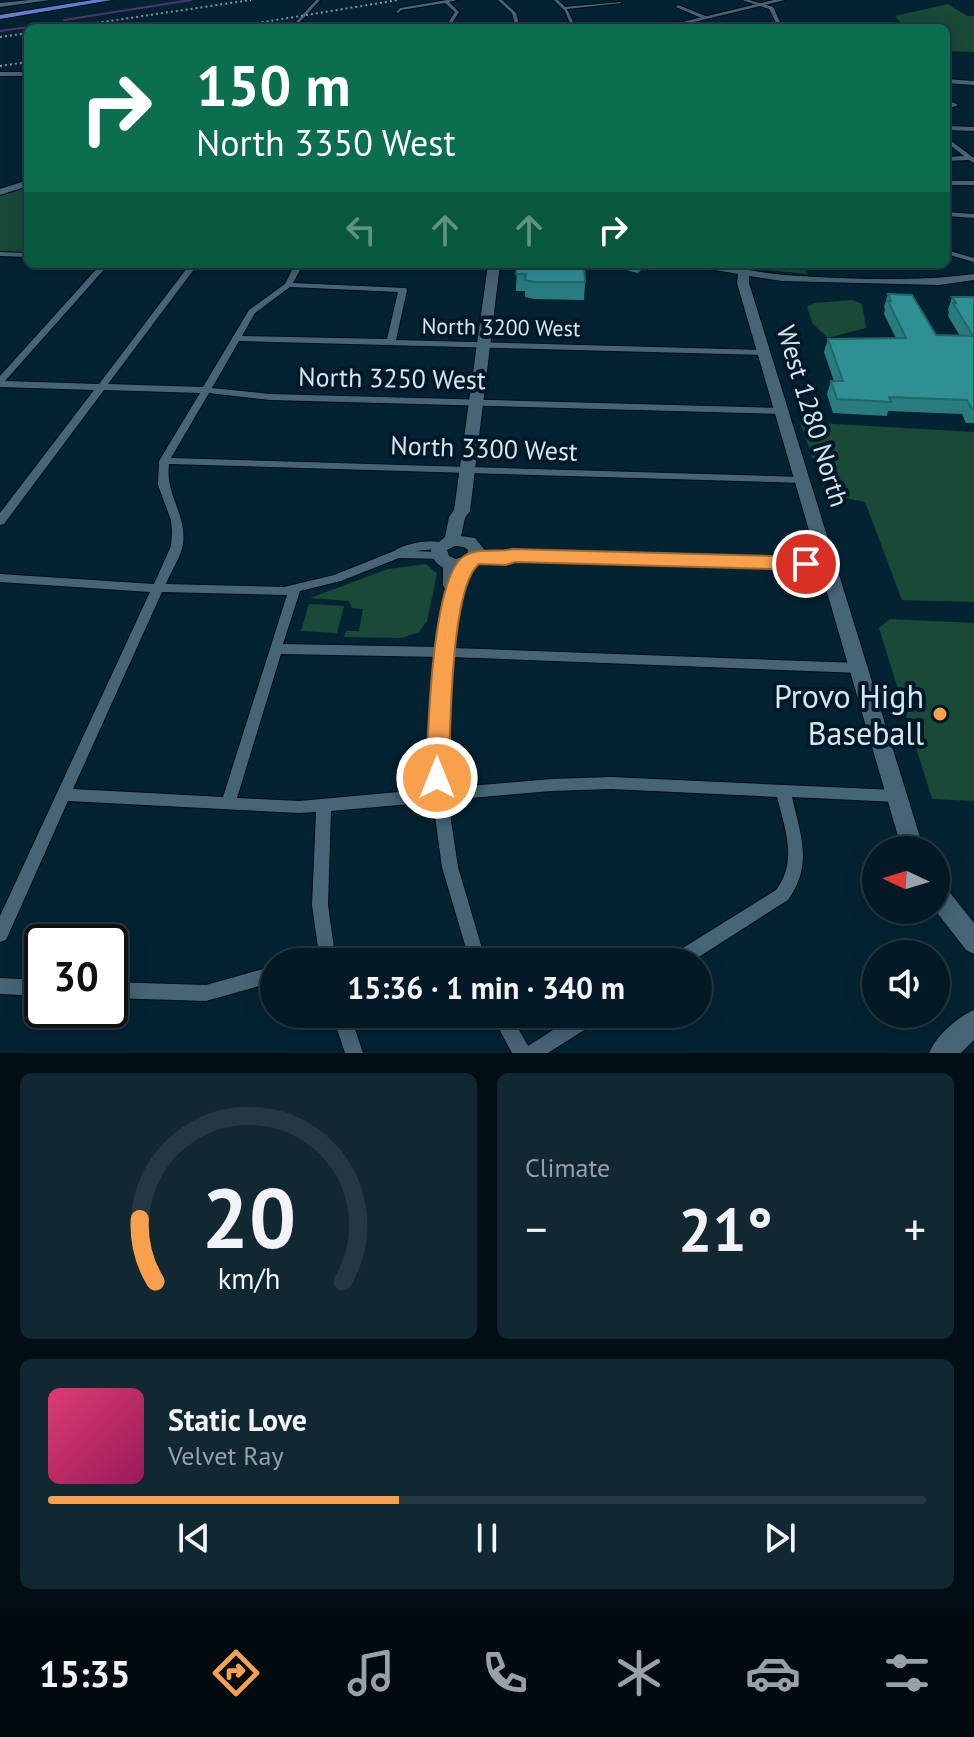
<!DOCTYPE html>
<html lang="en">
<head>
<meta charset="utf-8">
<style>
	:root { --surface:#031a26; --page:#112732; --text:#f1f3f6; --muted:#97a1a7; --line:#243843; --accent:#f9a04d }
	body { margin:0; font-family:"PT Sans",sans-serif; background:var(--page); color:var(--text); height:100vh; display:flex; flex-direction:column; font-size:30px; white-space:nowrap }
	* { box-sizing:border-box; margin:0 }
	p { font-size:26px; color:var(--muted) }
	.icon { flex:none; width:44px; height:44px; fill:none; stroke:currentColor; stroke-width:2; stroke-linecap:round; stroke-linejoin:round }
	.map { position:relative; height:1053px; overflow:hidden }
	.panel { display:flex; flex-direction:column; gap:20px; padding:20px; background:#020e15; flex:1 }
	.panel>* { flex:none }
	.hud { position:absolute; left:24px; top:24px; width:926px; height:244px; border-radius:12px; box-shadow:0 4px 20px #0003,0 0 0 2px var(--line); background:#0b6e4f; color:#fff; overflow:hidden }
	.needle { width:52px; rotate:274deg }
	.controls { position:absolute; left:862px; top:836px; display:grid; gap:16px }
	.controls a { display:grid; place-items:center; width:88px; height:88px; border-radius:50%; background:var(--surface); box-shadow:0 4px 20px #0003,0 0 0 2px var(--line); font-size:40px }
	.speed { position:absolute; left:24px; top:924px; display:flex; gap:16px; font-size:40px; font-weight:700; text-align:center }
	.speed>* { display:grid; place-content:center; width:104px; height:104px; border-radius:50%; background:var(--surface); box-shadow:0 4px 20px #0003,0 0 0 2px var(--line); line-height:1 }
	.speed .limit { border:4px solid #111; border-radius:12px; background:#fff; color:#111 }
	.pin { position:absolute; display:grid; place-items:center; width:68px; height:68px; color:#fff; margin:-34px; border:4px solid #fff; border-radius:50%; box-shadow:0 2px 8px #0007 }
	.me { position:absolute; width:88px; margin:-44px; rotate:0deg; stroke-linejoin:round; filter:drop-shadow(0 0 6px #0008) }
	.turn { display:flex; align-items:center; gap:28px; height:168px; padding:0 40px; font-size:36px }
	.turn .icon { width:104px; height:104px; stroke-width:2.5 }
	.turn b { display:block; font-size:56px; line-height:68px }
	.lanes { display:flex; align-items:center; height:76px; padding:0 40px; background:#0003; justify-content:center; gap:40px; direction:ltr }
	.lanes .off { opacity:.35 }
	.big { font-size:60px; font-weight:700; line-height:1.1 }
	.panel .card { flex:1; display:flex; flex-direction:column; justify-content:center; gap:12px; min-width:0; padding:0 28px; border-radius:12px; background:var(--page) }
	.panel .dial { align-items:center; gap:0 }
	.dial svg { height:208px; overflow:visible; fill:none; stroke:var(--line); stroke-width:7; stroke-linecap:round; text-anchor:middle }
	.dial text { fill:var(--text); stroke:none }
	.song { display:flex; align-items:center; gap:24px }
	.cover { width:96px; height:96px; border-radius:12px; background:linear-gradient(135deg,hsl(340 70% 55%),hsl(330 70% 35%)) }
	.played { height:8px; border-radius:4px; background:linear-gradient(90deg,var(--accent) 40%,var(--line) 40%) }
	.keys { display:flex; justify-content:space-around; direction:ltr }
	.heat { display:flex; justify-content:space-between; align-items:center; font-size:44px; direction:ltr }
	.panel .tiles { flex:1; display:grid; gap:20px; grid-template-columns:1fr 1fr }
	.card:last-child { grid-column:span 2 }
	.trip { position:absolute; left:260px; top:948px; width:452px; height:80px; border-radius:40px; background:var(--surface); box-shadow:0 4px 20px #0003,0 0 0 2px var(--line); font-weight:700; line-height:80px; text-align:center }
	.dock { display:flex; height:128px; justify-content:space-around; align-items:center; background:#010a0f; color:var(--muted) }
	.dock .icon { width:56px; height:56px }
	.dock .active { color:var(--accent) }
	.dock b { font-size:36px; color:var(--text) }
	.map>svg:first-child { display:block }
	.green { fill:#184a37 }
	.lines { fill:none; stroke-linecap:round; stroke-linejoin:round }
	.stream { stroke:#503374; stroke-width:2 }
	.street-casing { stroke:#000b16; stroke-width:2 }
	.secondary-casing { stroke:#000b16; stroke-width:2 }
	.highway-casing { stroke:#000b16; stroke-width:2 }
	.street { fill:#466576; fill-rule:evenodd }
	.secondary { fill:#466576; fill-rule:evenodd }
	.highway { fill:#627ece; fill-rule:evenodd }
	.rail { stroke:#8097a3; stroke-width:2; stroke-dasharray:2 3; stroke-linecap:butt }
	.wall { fill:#287c7f }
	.shaded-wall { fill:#216568 }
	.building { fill:#2f9094; stroke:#216568; stroke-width:2 }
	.route { fill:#f9a04d; stroke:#a26832; stroke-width:2 }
	.poi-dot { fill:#f9a04d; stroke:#001928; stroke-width:3 }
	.labels { text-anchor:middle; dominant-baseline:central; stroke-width:8; stroke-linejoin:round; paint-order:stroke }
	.far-street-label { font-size:22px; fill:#d6e7f1; stroke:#001928 }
	.street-label { font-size:26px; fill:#d6e7f1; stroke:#001928 }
	.near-poi-label { font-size:32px; fill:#d6e7f1; stroke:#001928; text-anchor:end }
</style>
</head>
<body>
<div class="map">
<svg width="974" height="1053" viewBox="0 0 974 1053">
	<rect width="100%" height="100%" fill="#042332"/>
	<g class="green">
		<polygon points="948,4 967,16 974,16 974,52 946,51 946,28 905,28 895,16"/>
		<polygon points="28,185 28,252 0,252 0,194"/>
		<polygon points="726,264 796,264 803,267 808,274 724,266"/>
		<polygon points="853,300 862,304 866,328 828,338 813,324 807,307 814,303"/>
		<polygon points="800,422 974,432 974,602 902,600 865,502 825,494"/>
		<polygon points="426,564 437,574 427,621 419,632 402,638 344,637 346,631 359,631 363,609 352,608 349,601 310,598 388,569"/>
		<polygon points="309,604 344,606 337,633 301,631"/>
		<polygon points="890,619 974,623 974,801 932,799 879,628"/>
	</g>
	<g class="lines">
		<g class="stream">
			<polyline points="64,20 191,0"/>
			<polyline points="0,31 29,27"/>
		</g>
		<g class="street-casing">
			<g id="street">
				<polygon points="316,0 320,0 298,24 294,24"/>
				<polygon points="447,0 457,0 449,2 459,12 449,28 445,28 455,12 445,3 401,10 398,13 396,12 400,8"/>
				<polygon points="498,0 502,0 516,13 520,28 516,28 512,13"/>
				<polygon points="554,0 558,0 565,7 620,2 622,3 567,9 576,28 572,28 565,11"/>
				<polygon points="742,0 749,0 773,7 783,28 779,28 769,9"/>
				<polygon points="678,5 708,17 708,18 704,19 676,7"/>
				<rect x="0" y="72" width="28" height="4"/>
				<polygon points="946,79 974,81 974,85 946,83"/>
				<polygon points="946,100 957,104 958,105 946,110 946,106 949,105 946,104"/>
				<polygon points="946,126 974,127 974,131 946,130"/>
				<polygon points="946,137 974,158 974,163 969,160 946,161 946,157 964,156 946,142"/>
				<rect x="946" y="181" width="28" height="4"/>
				<polygon points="946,212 974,214 974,218 946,216"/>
				<polygon points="946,250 974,258 974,262 946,254"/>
				<polygon points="0,252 28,253 28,257 0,256"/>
				<path d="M 101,264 L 109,264 L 5,381 L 99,384 L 190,264 L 198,264 L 108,384 L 203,387 L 249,310 L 285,284 L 295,264 L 303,264 L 293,283 L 406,288 L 407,290 L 396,340 L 767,350 L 768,352 L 764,355 L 239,341 L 212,388 L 270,394 L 782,408 L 787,411 L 782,414 L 270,400 L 209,393 L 171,458 L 803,477 L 808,480 L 803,483 L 169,464 C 165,494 187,515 183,544 C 181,557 171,571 166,584 L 284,587 L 334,575 L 394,551 C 405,543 436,537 448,545 L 446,548 L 415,551 L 439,552 L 445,556 L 443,559 L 399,558 L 341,581 L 300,591 L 283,644 L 440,647 L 447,593 L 443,585 L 443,564 L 445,561 L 453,561 L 455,576 L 462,561 L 466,560 L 472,564 L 459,593 L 453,648 L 860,663 L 865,665 L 866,668 L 865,671 L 860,673 L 452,657 L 447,703 L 444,778 L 446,788 L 551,779 L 611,777 L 896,790 L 901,792 L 903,796 L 901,800 L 896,802 L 792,797 C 801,836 813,865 788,900 L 691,962 L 668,962 L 670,956 L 776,890 C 798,861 785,829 777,797 L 611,789 L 551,791 L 448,800 L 458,867 L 486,962 L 470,962 L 442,867 L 433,802 L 331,811 L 328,905 L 336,962 L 320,962 L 312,905 L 316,812 L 299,813 L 68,801 L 6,940 L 0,942 L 0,916 L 150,592 L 0,582 L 0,574 L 154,584 L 171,546 L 172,532 L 171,520 L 158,485 L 159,461 L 200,393 L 104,390 L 4,524 L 0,525 L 0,513 L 94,390 L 0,387 L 0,376 ZM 290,287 L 398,292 L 387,339 L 242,336 L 255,313 ZM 162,592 L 287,595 L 223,797 L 73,789 ZM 281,654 L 439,657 L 433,703 L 430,778 L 431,789 L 299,801 L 237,798 Z"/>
				<polygon points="450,264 483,264 496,267 492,269 454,266"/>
				<path d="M 512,551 L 829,560 L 835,564 L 829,568 L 514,559 C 503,565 479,564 469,557 C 480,549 497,557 512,551 Z"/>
				<polygon points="274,966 274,982 206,1001 110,998 110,982 206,985"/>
				<polygon points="0,978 42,980 42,996 0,994"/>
				<polygon points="332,1014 350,1014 363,1053 345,1053"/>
				<polygon points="491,1014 510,1014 528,1046 578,1014 603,1014 600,1020 548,1053 512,1053"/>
			</g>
		</g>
		<g class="secondary-casing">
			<g id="secondary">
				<polygon points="30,0 50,0 0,7 0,3"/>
				<polygon points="774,0 785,0 669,28 657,28"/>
				<polygon points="28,180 28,186 0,195 0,189"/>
				<path d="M 488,264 L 500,264 L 470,511 L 465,518 L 461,536 L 475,538 L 484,549 C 481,578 431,578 431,548 L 445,537 L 449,517 L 454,510 ZM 455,546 L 464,547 L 468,550 L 467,555 L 456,559 L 449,556 L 447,550 Z"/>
				<path d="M 692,264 C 724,264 753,272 784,275 C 842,279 916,282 974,274 L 974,280 L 939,285 L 782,281 L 749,276 L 749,283 L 924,850 L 902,850 L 737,283 L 738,274 L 698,267 Z"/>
				<polygon points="936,882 944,885 974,923 974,954 966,950 935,910"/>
				<path d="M 974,1010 L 974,1040 L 961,1053 L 929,1053 C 936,1036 957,1017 974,1010 Z"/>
			</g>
		</g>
		<g class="highway-casing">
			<polygon id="highway" points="93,0 112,0 0,19 0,15"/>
		</g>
		<use href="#street" class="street"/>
		<use href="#secondary" class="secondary"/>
		<use href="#highway" class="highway"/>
		<g class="rail">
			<polyline points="62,28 251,0"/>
			<polyline points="227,28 398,0"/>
			<polyline points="0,37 28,33"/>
			<polyline points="0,66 28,62"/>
		</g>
	</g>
	<g class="wall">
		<polygon points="601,264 647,264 638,273"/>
		<polygon points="517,266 585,282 584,300 534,299 525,297 525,291 516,291"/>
		<polygon points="888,294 936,335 960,336 948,316 949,312 948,310 952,297 974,297 974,423 966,423 962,414 888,411 887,416 833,413 827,394 831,381 834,381 824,352 828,339 896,338 884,314 885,310 884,307"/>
	</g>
	<polygon class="shaded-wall" points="639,264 647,264 638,273"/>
	<g class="building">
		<polygon points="525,264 584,264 585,282 534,282 525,280 526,274 516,274 517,266 525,266"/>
		<polygon points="888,294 912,295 936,335 973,336 953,303 956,303 952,297 974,297 974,409 972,409 967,400 889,397 891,402 837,399 831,381 843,381 828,339 906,338 888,301 891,301"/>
	</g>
	<path class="route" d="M 512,549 L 806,557 L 815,564 L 806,570 L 515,562 L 506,565 L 479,564 C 450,587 450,738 449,778 L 446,785 L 437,788 L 429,785 L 426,778 C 428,736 431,578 464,556 C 478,547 497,553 512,549 Z"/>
	<circle class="poi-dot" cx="940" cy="714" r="8"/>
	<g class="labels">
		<g class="far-street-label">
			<text transform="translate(501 327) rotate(1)">North 3200 West</text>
		</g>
		<g class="street-label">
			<text transform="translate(392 378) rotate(1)">North 3250 West</text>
			<text transform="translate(813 416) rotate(73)">West 1280 North</text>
			<text transform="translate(484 448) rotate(2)">North 3300 West</text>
		</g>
		<g class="near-poi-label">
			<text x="924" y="696">Provo High<tspan x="924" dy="37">Baseball</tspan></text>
		</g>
	</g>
</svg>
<div class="controls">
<a><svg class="needle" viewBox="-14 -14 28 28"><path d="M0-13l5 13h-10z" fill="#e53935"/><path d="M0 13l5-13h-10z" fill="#97a1a7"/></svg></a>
<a><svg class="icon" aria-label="sound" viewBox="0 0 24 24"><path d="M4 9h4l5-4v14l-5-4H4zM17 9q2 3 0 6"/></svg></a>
</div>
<div class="speed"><div class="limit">30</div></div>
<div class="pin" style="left:806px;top:564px;background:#d93025"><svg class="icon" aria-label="arrive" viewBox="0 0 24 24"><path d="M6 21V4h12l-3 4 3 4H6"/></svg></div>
<svg class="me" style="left:437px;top:778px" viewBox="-20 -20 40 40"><circle r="17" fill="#f9a04d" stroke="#fff" stroke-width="3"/><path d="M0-11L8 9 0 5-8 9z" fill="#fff"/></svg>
<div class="trip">15:36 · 1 min · 340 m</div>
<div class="hud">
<div class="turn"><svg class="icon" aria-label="right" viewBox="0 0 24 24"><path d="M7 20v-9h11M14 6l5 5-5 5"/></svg><div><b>150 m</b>North 3350 West</div></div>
<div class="lanes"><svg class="icon off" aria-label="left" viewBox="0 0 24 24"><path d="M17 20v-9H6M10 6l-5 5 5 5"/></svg><svg class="icon off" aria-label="ahead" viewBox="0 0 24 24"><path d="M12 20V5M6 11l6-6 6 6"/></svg><svg class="icon off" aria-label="ahead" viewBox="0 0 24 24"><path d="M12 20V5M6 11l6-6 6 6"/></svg><svg class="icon" aria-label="right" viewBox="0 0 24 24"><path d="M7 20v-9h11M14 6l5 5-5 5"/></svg></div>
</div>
</div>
<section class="panel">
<div class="tiles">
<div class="card dial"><svg viewBox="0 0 100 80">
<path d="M14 69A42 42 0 1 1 86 69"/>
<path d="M14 69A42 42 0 0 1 8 45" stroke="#f9a04d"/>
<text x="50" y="56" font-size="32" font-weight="700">20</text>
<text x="50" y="72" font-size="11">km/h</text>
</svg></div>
<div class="card"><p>Climate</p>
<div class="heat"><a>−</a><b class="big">21°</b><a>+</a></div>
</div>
<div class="card">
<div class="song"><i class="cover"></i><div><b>Static Love</b><p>Velvet Ray</p></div></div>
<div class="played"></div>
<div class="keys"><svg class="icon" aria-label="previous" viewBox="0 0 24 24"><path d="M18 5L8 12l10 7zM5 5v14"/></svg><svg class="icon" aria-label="pause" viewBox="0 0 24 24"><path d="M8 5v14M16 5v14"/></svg><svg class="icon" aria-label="next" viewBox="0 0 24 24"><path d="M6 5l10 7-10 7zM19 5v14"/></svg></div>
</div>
</div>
</section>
<nav class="dock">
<b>15:35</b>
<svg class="icon active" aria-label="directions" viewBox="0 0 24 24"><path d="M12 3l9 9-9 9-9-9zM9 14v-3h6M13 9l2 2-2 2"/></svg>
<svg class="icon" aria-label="music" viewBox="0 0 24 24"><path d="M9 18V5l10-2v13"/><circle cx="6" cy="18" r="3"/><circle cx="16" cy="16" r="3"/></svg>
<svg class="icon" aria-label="phone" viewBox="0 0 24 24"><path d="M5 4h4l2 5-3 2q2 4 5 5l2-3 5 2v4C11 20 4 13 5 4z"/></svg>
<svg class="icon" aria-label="climate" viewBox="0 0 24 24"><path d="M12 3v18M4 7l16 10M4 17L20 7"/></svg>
<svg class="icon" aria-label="car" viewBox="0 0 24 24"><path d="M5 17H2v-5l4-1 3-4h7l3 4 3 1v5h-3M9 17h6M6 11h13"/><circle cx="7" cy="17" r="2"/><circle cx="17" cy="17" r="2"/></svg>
<svg class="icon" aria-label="filters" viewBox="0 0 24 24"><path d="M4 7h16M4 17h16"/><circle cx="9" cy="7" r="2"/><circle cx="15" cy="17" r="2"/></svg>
</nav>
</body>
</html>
